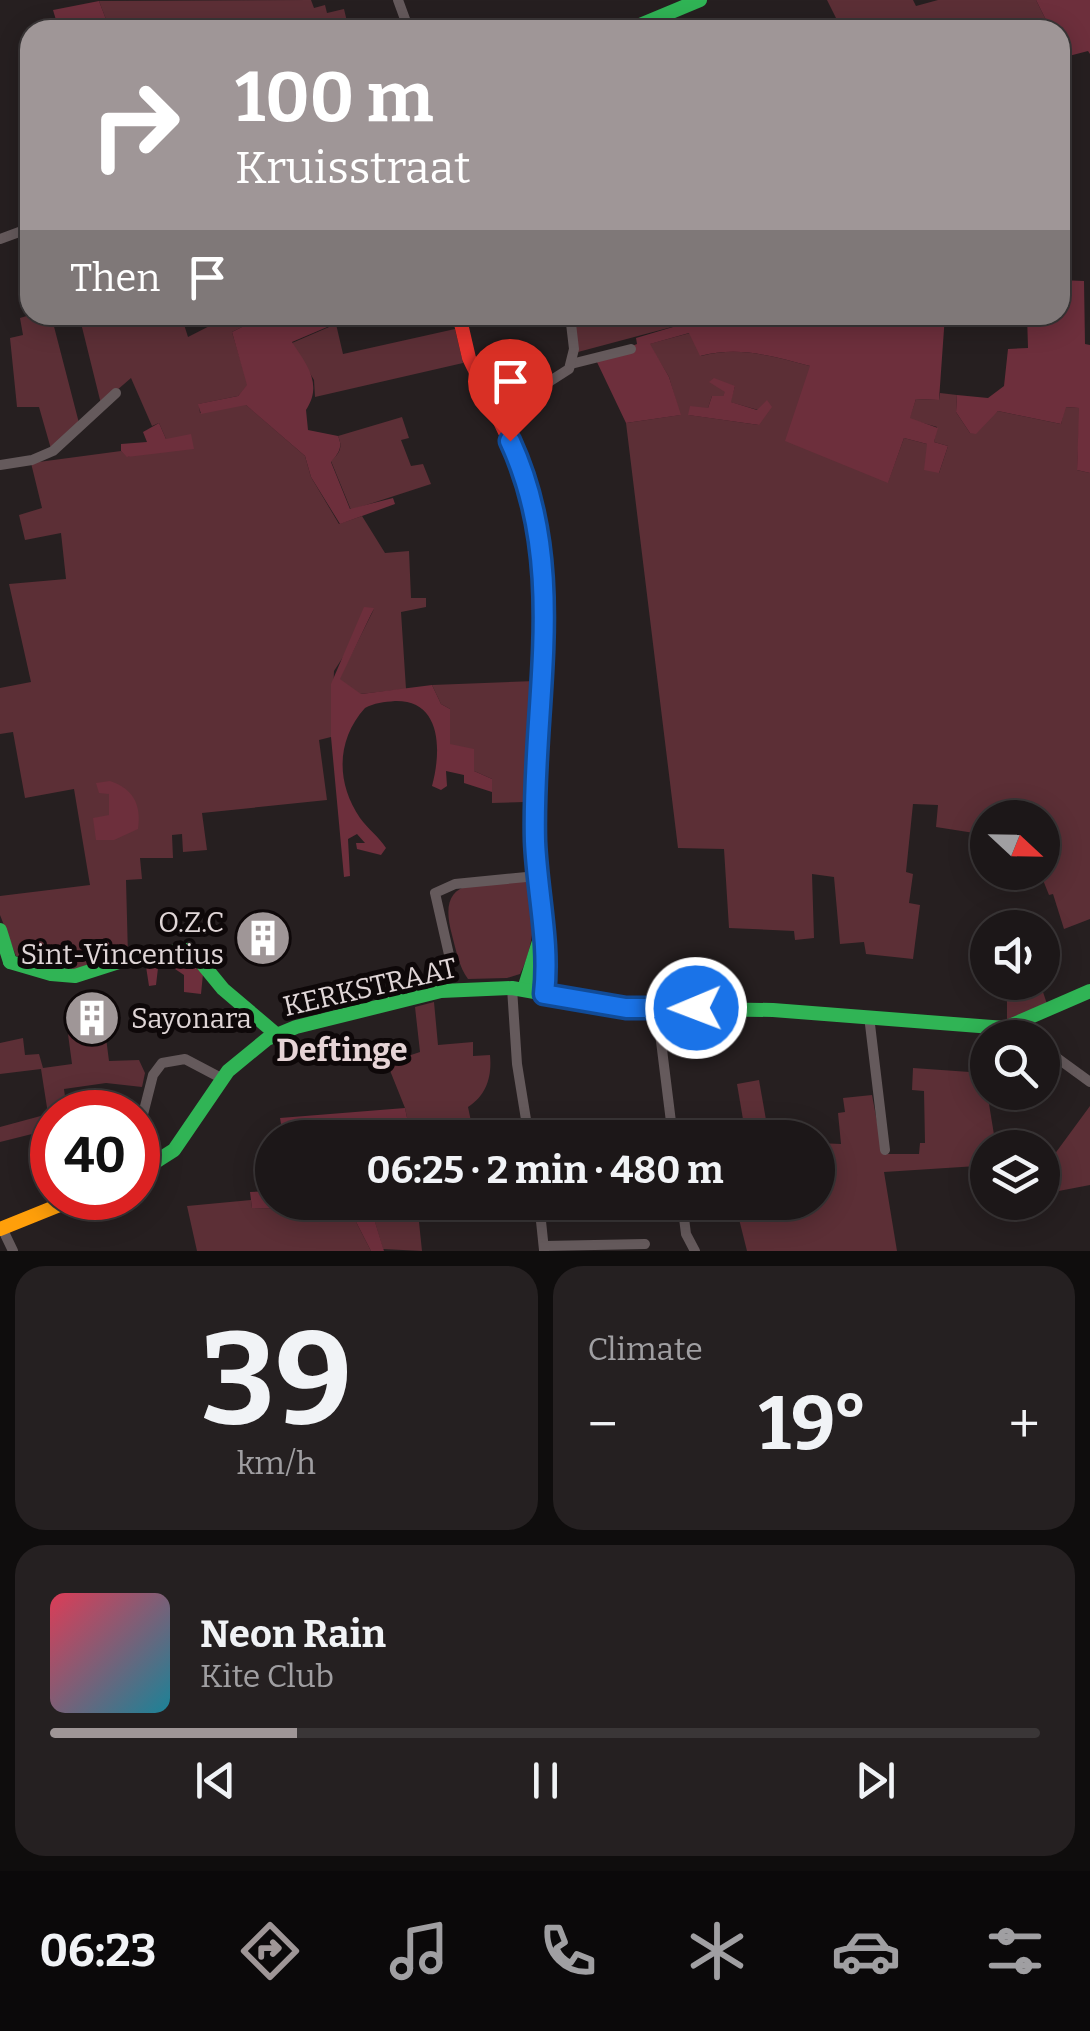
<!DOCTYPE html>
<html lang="en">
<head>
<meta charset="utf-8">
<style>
	:root { --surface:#1c1718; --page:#252021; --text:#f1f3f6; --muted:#a09fa2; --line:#3a3637; --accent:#9f9697 }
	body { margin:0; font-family:Bitter,serif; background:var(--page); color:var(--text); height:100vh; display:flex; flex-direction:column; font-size:38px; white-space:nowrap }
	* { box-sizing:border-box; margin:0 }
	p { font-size:32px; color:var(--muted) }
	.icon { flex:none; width:55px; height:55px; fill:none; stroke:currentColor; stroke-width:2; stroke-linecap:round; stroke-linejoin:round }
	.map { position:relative; height:1251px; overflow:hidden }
	.side { display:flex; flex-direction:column; gap:15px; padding:15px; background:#0f0d0d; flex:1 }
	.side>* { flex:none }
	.guide { position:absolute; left:20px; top:20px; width:1050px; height:305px; border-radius:30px; box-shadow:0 5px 25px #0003,0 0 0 2px var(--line); background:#9f9697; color:#fff; overflow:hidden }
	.needle { width:65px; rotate:112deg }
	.controls { position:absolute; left:970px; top:800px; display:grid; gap:20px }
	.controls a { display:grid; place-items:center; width:90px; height:90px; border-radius:50%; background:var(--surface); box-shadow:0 5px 25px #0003,0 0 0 2px var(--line); font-size:50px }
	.speed { position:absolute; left:30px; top:1090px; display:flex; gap:20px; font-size:50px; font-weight:700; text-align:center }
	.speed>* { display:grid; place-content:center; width:130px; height:130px; border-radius:50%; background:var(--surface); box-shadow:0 5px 25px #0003,0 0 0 2px var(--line); line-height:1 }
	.speed .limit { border:15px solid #d22; background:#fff; color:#111 }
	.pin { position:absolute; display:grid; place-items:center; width:85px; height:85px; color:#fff; margin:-102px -42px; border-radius:50% 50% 50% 0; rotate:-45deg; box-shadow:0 0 10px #0007 }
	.pin .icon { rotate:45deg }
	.me { position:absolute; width:110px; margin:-55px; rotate:269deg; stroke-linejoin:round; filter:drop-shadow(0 0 8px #0008) }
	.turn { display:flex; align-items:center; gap:35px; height:210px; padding:0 50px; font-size:45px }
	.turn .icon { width:130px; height:130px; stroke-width:2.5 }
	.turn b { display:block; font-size:70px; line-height:85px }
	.then { display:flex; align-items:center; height:95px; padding:0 50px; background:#0003; gap:20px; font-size:38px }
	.big { font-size:75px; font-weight:700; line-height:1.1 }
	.side .widget { flex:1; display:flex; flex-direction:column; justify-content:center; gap:15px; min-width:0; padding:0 35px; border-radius:30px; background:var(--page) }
	.side .dial { align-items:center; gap:0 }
	.dial b { font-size:130px; line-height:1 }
	.song { display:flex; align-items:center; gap:30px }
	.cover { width:120px; height:120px; border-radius:15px; background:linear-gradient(135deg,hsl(350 70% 55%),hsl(190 70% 35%)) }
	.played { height:10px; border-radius:5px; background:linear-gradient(90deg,var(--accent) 25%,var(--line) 25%) }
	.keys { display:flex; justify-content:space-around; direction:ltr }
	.heat { display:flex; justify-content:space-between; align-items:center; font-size:55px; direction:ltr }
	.side .tiles { flex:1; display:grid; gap:15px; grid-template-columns:1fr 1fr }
	.widget:last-child { grid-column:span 2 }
	.trip { position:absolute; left:255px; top:1120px; width:580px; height:100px; border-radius:50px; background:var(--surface); box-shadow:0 5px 25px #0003,0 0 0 2px var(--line); font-weight:700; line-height:100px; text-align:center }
	.tab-bar { display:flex; height:160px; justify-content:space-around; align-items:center; background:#0b090a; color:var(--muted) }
	.tab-bar .icon { width:70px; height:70px }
	.tab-bar .active { color:var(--accent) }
	.tab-bar b { font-size:45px; color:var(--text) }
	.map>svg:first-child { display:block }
	.green { fill:#5c2f36; fill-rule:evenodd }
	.forest { fill:#6d2f3c }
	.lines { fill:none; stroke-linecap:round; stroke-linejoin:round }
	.street { stroke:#655a5c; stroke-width:10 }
	.fast { stroke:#30b455; stroke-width:14 }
	.slow { stroke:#ff9f0a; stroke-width:14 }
	.jam { stroke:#e5322d; stroke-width:14 }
	.route-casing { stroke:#114b97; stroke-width:25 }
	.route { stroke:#1a73e8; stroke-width:18 }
	.labels { text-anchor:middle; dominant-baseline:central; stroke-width:10; stroke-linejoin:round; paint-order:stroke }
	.poi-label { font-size:28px; fill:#e0d6d7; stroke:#0e0809; text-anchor:end }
	.street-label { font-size:28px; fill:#e0d6d7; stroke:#0e0809 }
	.quarter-label { font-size:32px; font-weight:bold; fill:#e6d4d6; stroke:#0e0809 }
</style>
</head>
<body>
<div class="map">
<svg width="1090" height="1251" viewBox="0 0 1090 1251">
	<rect width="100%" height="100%" fill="#261f20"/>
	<g class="green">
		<polygon points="311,0 314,8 325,5 327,13 344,9 349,30 110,30 99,1"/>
		<polygon points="827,0 913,0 916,6 938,0 1036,0 1051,30 842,30"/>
		<polygon points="30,315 51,315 79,423 51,449 39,407 17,407 10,338 23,335 20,318"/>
		<polygon points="79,315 181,315 188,337 231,315 266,315 232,332 248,385 238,396 199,404 200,413 245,404 305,456 311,477 339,524 362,516 385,553 409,551 411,598 426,598 426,607 401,612 406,689 360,694 339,679 374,609 334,671 331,737 319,740 327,800 202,813 207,850 183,852 182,834 172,835 173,858 140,858 142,879 126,880 128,956 70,973 16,956 0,915 0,896 90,885 74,789 25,798 13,732 0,734 0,688 31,682 9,584 66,579 61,533 25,540 19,515 42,508 31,463 121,451 128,457 166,439 159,423 152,426 131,378 101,404"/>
		<polygon points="572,315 686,315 683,324 578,352"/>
		<polygon points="336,324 343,354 455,329 463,363 315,397 314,380 292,343"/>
		<path d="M 690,333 L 701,356 C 740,346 771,356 810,366 L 888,482 L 904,438 L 927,444 L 939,473 L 948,446 L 934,442 L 937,427 L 909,419 L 916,399 L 939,400 L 940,393 L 957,395 L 956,412 L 970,433 L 998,411 L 1061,424 L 1065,407 L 1080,408 L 1077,470 L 1090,473 L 1090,919 L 1064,929 L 1053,894 L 1049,895 L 1041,875 L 1042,818 L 988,818 L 987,835 L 936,827 L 938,805 L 913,804 L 906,872 L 913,874 L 909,903 L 920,905 L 913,959 L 866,954 L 864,942 L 840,944 L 834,877 L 812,874 L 814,938 L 795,940 L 794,931 L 729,928 L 724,849 L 678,848 L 626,423 L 680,415 L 669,377 L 649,344 ZM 735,386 L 730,402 L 758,410 L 759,425 L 689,415 L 708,408 L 712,396 L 723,396 L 726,392 L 721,388 Z"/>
		<path d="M 402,417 L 409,438 L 401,440 L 411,466 L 423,464 L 431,484 L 351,510 L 331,461 C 340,453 343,447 338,436 Z"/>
		<polygon points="535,681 525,802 492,803 492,779 474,771 450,745 450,709 441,704 432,685"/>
		<path d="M 526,881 C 538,908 534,947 520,974 L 507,978 L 468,979 C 459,967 456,950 452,935 C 435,873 481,885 526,881 Z"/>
		<polygon points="1007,983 1040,983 1047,1004 1007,1023"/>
		<path d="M 434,1002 L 438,1045 L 473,1042 L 473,1056 L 490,1055 C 492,1076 487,1095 468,1107 L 473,1131 L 455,1137 L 411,1137 L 405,1108 L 387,1063 L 420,1052 L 415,1007 Z"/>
		<polygon points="105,1030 109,1061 139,1060 145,1073 142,1087 106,1083 64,1089 67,1112 52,1112 52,1129 0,1142 0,1127 48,1114 41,1069 0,1074 0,1043 23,1038 25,1055 39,1054 43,1068 72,1064 68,1034"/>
		<polygon points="913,1068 984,1073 996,1147 988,1148 988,1202 1000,1203 984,1206 977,1166 884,1172 897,1251 747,1251 735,1203 818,1202 818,1143 841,1144 838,1113 845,1112 843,1098 872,1095 883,1154 919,1154 920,1143 925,1143 924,1091 912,1090"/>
		<polygon points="759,1080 769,1137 746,1137 737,1084"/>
		<polygon points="1090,1106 1090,1185 1043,1194 1043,1148 1049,1144 1054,1155"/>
		<polygon points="251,1200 252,1208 350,1210 371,1251 197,1251 187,1206"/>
		<polygon points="377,1203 409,1203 413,1222 419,1222 422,1251 383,1249 372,1212"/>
	</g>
	<g class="forest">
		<polygon points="1036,0 1090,0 1090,54 1088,51 1065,57 1060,47 1060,30 1051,30"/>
		<polygon points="99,1 110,30 59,30 53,10"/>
		<polygon points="1060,280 1084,281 1085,344 1090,345 1090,473 1077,470 1079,408 1066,407 1061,424 998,411 976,434 970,433 956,412 957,395 988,398 1004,386 1008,349 1028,348 1027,315 1060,315"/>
		<path d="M 266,315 L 273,321 L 291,315 L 345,315 L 346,319 L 292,342 C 307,365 323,384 306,410 L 308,430 L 338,436 C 343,447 339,453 331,462 L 350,509 L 393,498 L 395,504 L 340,524 L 311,477 L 305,456 L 246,405 L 201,414 L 198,404 L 238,396 L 247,385 L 232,332 Z"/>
		<path d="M 686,315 L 945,315 L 939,400 L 916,399 L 910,418 L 938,428 L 934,442 L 948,446 L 939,473 L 924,470 L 927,444 L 904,438 L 888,483 L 785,441 L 810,366 C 771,356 740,346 700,356 L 689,333 L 650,344 L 669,377 L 681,415 L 626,423 L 596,360 L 637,344 L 636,338 L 683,324 Z"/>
		<polygon points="714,378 735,386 731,402 757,410 767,400 772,407 759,425 688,415 690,406 708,408 712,396 723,396 725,392 709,382"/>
		<polygon points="159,423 166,439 191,434 194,449 127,457 121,451 121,444 147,442 143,432"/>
		<path d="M 364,607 L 374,608 L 340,679 L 361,694 L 432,685 L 441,704 L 450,709 L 450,744 L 474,749 L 474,771 L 492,779 L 492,792 L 464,783 L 464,775 L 446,771 L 447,786 L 441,790 L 432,786 C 441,753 443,700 395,701 C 384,702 374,703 365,708 C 336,740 336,783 360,818 C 368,829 379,837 386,848 L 381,855 L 357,849 L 356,843 L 365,843 L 357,834 L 348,839 L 350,876 L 344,877 L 331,737 L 331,684 Z"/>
		<path d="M 110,781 C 132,788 142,804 138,829 L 114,840 L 96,840 L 93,818 L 109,815 L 109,794 L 99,793 L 96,783 Z"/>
		<polygon points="187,955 203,974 201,994 184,992 184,975 172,967 158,968 156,985 149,986 145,960"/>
		<polygon points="405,1108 411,1137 283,1135 280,1118"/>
		<polygon points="272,1191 272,1202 377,1203 372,1212 384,1251 371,1251 350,1210 252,1208 250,1192"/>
	</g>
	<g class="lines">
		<g class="street">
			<polyline points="398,0 409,30"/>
			<polyline points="0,239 30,228"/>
			<polyline points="571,364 631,349"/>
			<polyline points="497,415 569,369 574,349 570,315"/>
			<polyline points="0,465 32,460 53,451 116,393"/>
			<polyline points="450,959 435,893 455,884 537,876"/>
			<polyline points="512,988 517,1064 529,1138"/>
			<polyline points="657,1009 673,1138"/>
			<polyline points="869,1016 885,1150"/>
			<polyline points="1013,1026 1029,1038"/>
			<polyline points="1042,1047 1090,1082"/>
			<polyline points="138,1134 153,1075 162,1063 185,1059 223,1079"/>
			<polyline points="539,1202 544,1250"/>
			<polyline points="682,1202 686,1234 695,1251"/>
			<polyline points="2,1228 13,1251"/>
			<polyline points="544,1246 645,1244"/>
		</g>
		<g class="fast">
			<polyline points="628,30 700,0"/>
			<polyline points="0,930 10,962"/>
			<polyline points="10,962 51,974 75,976 128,959 185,950 196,956 223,989 276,1034"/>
			<polyline points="524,989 540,938"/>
			<polyline points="138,1173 174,1150 228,1071 267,1039 296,1027 441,991 512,988 625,1008 773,1010 1005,1028 1090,991"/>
		</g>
		<g class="slow">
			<path d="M 538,786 C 534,856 548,924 544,994"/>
			<polyline points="0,1229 77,1198"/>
		</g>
		<polyline class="jam" points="459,315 469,358 522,467 539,534 545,662 538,786"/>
	</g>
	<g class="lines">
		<g class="route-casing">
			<path id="route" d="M 510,441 C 570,570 531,706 535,841 C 537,892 550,943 544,994 L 626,1008 L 696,1008"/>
		</g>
		<use href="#route" class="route"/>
	</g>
	<defs>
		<g id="building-disc" transform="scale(2.875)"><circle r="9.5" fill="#9f9697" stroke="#0e0809"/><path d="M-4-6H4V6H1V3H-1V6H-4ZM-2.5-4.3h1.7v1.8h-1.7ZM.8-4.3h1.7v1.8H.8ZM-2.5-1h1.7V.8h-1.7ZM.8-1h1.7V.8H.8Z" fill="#fff"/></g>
	</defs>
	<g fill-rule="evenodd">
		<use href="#building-disc" x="263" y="938"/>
		<use href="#building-disc" x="92" y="1018"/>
	</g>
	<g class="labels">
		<g class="poi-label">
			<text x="224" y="922">O.Z.C<tspan x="224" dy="32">Sint-Vincentius</tspan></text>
			<text x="131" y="1018" text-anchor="start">Sayonara</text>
		</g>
		<g class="street-label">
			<text transform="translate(370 987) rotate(-13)">KERKSTRAAT</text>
		</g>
		<g class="quarter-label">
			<text x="342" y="1050">Deftinge</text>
		</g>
	</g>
</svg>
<div class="controls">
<a><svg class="needle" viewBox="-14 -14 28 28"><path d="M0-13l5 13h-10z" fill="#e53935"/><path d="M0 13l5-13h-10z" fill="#a09fa2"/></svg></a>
<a><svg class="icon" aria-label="sound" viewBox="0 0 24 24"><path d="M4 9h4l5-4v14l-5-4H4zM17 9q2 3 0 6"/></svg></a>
<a><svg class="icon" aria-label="search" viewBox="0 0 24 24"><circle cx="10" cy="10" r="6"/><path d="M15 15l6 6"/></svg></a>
<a><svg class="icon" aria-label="layers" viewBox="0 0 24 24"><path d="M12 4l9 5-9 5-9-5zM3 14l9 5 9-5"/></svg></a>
</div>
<div class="speed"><div class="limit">40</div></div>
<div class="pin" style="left:510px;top:441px;background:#d93025"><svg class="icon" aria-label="arrive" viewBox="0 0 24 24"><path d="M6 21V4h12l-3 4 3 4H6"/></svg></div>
<svg class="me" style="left:696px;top:1008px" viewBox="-20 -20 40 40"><circle r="17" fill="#1a73e8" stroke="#fff" stroke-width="3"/><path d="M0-11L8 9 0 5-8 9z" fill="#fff"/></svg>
<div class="trip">06:25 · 2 min · 480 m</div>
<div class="guide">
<div class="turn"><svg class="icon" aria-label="right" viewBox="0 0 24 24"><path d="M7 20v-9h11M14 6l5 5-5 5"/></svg><div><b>100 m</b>Kruisstraat</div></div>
<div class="then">Then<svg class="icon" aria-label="arrive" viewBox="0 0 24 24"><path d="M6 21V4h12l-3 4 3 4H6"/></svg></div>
</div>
</div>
<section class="side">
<div class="tiles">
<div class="widget dial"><b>39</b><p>km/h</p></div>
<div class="widget"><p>Climate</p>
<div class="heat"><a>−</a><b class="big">19°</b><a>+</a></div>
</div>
<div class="widget">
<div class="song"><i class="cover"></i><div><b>Neon Rain</b><p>Kite Club</p></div></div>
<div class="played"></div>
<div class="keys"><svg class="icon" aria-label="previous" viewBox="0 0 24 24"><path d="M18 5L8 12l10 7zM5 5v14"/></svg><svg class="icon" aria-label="pause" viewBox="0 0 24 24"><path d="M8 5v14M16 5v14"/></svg><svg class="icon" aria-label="next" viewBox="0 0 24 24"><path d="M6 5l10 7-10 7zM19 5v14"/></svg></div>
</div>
</div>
</section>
<nav class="tab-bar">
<b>06:23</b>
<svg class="icon active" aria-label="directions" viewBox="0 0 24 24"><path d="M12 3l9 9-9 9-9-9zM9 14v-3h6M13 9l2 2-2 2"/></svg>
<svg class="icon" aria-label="music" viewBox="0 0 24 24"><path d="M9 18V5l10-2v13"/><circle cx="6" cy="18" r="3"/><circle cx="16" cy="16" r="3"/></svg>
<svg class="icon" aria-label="phone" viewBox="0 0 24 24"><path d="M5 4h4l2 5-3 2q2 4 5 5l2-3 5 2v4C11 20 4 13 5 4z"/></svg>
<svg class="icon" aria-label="climate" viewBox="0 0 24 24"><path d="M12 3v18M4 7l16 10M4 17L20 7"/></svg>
<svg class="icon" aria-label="car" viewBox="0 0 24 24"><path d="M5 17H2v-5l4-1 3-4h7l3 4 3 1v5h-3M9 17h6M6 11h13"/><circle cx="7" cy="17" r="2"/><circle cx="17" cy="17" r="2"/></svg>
<svg class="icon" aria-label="filters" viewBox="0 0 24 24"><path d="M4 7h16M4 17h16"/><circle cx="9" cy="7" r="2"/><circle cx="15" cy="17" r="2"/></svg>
</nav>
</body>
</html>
